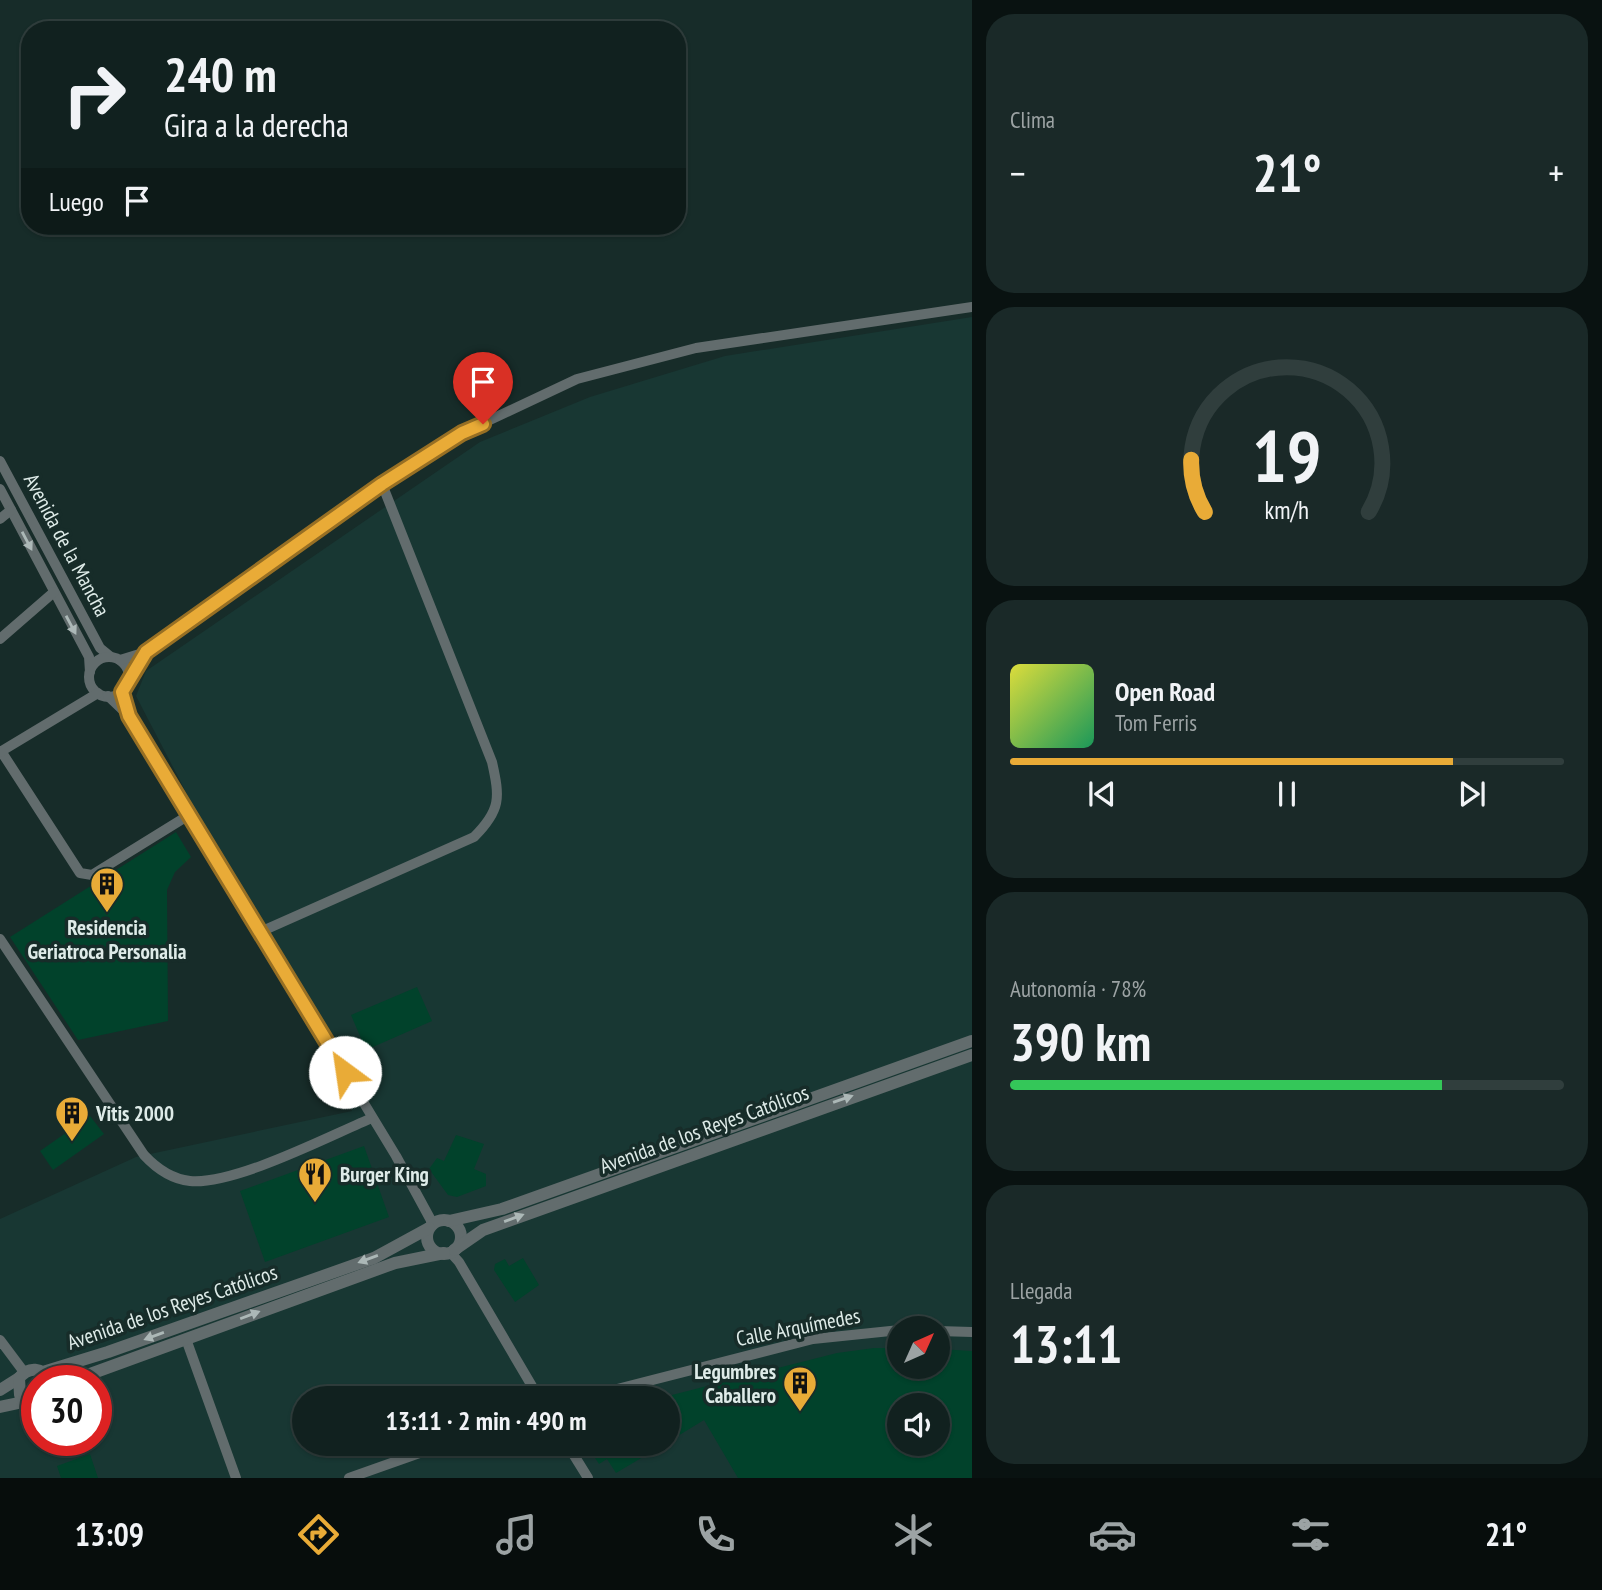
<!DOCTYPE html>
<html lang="es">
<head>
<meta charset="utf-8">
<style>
	:root { --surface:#11211f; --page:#1a2928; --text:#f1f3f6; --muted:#9ca3a4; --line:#303e3d; --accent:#e9ab37 }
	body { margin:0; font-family:"PT Sans Narrow",sans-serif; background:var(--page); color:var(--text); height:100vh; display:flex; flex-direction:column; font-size:26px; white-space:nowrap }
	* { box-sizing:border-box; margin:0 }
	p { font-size:23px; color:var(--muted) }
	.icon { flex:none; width:38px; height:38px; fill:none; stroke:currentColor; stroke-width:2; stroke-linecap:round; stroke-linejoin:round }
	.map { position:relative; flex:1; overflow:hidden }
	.side { display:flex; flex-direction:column; gap:14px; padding:14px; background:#091211; width:630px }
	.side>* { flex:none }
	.guide { position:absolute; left:21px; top:21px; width:665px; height:214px; border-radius:28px; box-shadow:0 2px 5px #0004,0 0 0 2px var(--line); background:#11211f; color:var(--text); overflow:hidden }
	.needle { width:46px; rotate:45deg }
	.controls { position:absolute; left:887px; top:1316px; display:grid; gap:14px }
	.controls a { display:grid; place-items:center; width:63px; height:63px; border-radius:50%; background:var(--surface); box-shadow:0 2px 5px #0004,0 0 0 2px var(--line); font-size:35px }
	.speed { position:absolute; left:21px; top:1365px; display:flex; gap:14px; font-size:35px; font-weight:700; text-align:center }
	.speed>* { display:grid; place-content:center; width:91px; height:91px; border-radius:50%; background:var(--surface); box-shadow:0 2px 5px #0004,0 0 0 2px var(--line); line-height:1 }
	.speed .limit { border:10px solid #d22; background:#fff; color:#111 }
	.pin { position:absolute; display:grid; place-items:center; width:60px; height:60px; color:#fff; margin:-72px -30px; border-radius:50% 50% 50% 0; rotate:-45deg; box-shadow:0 0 7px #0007 }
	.pin .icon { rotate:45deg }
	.me { position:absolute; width:77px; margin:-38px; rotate:329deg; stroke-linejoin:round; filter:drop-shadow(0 0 5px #0008) }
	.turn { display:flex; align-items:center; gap:24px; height:147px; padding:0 28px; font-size:32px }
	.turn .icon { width:91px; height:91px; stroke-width:2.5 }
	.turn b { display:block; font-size:49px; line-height:60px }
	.then { display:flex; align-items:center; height:66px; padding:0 28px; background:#0003; gap:14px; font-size:26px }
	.big { font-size:52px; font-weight:600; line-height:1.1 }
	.side .card { flex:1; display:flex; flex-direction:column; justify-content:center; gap:10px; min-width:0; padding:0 24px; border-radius:28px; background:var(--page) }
	.side .dial { align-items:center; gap:0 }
	.dial svg { height:182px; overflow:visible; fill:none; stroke:var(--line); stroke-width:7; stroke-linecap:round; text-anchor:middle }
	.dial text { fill:var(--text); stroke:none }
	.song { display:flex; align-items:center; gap:21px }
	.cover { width:84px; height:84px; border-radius:10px; background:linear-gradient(135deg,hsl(60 70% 55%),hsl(150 70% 35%)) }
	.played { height:7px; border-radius:4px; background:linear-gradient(90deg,var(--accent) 80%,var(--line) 80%) }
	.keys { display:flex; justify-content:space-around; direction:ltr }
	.heat { display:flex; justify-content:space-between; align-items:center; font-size:38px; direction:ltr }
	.charge { height:10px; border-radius:5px; background:linear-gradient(90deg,#34c759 78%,var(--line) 0) }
	.trip { position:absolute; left:292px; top:1386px; width:388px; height:70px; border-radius:35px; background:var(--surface); box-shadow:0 2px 5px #0004,0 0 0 2px var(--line); font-weight:600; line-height:70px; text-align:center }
	.tab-bar { display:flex; height:112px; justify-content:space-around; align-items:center; background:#070d0c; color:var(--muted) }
	.tab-bar .icon { width:49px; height:49px }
	.tab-bar .current { color:var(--accent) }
	.tab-bar b { font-size:32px; color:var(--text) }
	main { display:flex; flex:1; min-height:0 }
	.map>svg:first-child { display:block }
	.built { fill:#183733; fill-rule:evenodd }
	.building { fill:#01422b; fill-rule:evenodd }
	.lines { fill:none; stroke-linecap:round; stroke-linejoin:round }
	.minor { stroke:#626c6d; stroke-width:10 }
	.tertiary { stroke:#626c6d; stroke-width:12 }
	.oneway { fill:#acb8b7 }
	.route-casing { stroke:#976f24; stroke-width:18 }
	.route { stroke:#e9ab37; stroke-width:12 }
	.labels { text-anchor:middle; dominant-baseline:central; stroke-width:7; stroke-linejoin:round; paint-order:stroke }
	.street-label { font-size:21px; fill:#deebe8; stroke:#172c29 }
	.poi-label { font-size:21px; font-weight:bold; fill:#deebe8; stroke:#172c29; text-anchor:start }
</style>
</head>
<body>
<main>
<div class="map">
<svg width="972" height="1478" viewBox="0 0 972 1478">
	<rect width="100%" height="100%" fill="#172c29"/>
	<path class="built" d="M 972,317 L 972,1478 L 0,1478 L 0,1219 L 136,1157 L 352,1111 L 136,696 L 146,671 L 480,442 L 590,397 L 725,356 ZM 900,1328 L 938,1328 L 938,1367 L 900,1367 ZM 37,1381 L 96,1381 L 96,1440 L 37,1440 ZM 304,1398 L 668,1398 L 668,1444 L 304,1444 ZM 900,1405 L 938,1405 L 938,1444 L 900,1444 Z"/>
	<g class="building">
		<polygon points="176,832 191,857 175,872 167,890 168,1021 78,1040 10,937"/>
		<polygon points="417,987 432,1021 366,1050 351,1015"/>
		<polygon points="90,1116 104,1134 53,1170 40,1151"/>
		<polygon points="456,1135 484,1144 474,1169 486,1174 486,1186 457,1197 448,1195 429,1169 437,1158 444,1161"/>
		<polygon points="364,1146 389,1217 265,1262 240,1191"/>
		<polygon points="523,1258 539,1285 515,1302 494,1270 495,1264 505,1259 509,1266"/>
		<path d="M 874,1348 L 900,1348 L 900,1367 L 938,1367 L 938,1349 L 972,1351 L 972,1478 L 738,1478 L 704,1420 L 668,1442 L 668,1396 L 837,1353 ZM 900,1405 L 938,1405 L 938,1444 L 900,1444 Z"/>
		<polygon points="586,1444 665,1444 616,1473 607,1459 599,1464"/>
		<polygon points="90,1454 98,1478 61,1478 57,1466"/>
	</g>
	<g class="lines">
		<g class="minor">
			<polyline points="0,461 100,648 111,657"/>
			<polyline points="0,489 89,657 90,672"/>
			<polyline points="0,519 11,510"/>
			<polyline points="0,639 54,592"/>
			<circle cx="109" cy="677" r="20"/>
			<polyline points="120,660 146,652"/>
			<polyline points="129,676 146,652 418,461 462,433 577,379 696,348 972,307"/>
			<polyline points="108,696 129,716 396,1156 433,1224"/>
			<polyline points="1,751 80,873 92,875 189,815"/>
			<polyline points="0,752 98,693"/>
			<path d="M 260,932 L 474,837 C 501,810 500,798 492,762 L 382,484"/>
			<path d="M 0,939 L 144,1155 C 157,1169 171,1179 190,1181 C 235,1185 329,1136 372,1118"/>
			<polyline points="450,1252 459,1262 539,1398"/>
			<polyline points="938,1331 972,1332"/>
			<polyline points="186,1339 236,1478"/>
			<polyline points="0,1340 24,1372"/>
			<polyline points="582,1398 813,1339 900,1330"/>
			<polyline points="567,1444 588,1478"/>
			<polyline points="349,1478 445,1444"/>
		</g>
		<g class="tertiary">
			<circle cx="444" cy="1237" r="17"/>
			<polyline points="449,1221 502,1209 972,1041"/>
			<polyline points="454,1250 483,1230 972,1055"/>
			<polyline points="43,1372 108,1352 374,1258 429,1228"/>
			<polyline points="71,1381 395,1263 444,1253"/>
			<polyline points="0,1390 19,1378"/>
			<path d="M 37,1402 L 28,1401 L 20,1395 L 19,1378 C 29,1366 42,1367 50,1381"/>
			<polyline points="0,1407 28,1401"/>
		</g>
	</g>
	<defs><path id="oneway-solid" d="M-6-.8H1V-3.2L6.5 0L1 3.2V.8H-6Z" transform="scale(1.75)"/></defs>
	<g class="oneway">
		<use href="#oneway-solid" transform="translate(27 541) rotate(62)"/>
		<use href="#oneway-solid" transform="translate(71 625) rotate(62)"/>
		<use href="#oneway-solid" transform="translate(843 1099) rotate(-19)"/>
		<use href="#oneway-solid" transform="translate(514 1218) rotate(-20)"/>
		<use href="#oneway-solid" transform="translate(368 1259) rotate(160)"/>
		<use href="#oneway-solid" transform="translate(250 1315) rotate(-21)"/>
		<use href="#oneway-solid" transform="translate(154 1336) rotate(160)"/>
	</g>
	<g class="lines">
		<g class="route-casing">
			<polyline id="route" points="345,1072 129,716 122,692 146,652 382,484 462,433 483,424"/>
		</g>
		<use href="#route" class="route"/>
	</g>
	<defs>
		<g id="building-pin" transform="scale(1.75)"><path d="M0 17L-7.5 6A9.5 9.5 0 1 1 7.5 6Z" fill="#e9ab37" stroke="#172c29"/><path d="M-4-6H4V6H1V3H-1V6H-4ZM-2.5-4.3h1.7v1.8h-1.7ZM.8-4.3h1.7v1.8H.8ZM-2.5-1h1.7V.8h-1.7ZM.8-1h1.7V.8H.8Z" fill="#111"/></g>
		<g id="restaurant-pin" transform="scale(1.75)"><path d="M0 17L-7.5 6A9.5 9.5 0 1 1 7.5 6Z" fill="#e9ab37" stroke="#172c29"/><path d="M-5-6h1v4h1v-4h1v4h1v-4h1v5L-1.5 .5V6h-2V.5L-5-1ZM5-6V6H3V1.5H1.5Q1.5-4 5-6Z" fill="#111"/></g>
	</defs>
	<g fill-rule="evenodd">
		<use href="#building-pin" x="107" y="884"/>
		<use href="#building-pin" x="72" y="1113"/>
		<use href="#restaurant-pin" x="315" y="1174"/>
		<use href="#building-pin" x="800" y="1383"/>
	</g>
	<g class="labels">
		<g class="street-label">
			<text transform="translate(67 545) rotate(62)">Avenida de la Mancha</text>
			<text transform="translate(704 1129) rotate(-20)">Avenida de los Reyes Católicos</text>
			<text transform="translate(172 1307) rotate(-19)">Avenida de los Reyes Católicos</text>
			<text transform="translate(798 1327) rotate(-11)">Calle Arquímedes</text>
		</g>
		<g class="poi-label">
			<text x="107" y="927" text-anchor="middle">Residencia<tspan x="107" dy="24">Geriatroca Personalia</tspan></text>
			<text x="96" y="1113">Vitis 2000</text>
			<text x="340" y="1174">Burger King</text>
			<text x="776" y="1371" text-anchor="end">Legumbres<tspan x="776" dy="24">Caballero</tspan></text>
		</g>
	</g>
</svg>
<div class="controls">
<a><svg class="needle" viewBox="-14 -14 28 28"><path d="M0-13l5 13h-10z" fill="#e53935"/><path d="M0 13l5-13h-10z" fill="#9ca3a4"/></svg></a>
<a><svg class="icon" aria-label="sound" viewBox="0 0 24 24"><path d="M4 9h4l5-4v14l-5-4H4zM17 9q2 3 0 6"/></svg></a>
</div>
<div class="speed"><div class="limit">30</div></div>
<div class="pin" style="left:483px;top:424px;background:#d93025"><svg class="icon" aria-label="arrive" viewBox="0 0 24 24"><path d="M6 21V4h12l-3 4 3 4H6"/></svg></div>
<svg class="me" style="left:345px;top:1072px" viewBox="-20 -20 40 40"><circle r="19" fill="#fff"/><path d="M0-13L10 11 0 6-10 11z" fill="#e9ab37"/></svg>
<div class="trip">13:11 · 2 min · 490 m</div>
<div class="guide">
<div class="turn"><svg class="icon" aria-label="right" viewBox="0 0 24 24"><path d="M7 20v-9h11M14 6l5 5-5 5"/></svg><div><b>240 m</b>Gira a la derecha</div></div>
<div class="then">Luego<svg class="icon" aria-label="arrive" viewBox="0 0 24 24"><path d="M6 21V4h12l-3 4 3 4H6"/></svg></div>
</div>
</div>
<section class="side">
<div class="card"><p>Clima</p>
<div class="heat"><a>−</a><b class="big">21°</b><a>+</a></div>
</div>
<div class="card dial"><svg viewBox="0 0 100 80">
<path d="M14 69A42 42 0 1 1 86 69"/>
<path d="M14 69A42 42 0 0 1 8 46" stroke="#e9ab37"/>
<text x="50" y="56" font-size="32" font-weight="700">19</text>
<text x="50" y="72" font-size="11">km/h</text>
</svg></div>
<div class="card">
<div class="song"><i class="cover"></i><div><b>Open Road</b><p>Tom Ferris</p></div></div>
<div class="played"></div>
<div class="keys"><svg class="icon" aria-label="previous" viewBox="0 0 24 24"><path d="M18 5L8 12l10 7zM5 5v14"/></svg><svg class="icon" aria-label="pause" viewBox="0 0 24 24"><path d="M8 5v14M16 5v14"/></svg><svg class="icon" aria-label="next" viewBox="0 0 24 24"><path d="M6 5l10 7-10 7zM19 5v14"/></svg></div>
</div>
<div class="card"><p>Autonomía · 78%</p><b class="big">390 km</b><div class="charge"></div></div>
<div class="card"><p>Llegada</p><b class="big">13:11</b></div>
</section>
</main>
<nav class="tab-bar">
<b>13:09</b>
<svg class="icon current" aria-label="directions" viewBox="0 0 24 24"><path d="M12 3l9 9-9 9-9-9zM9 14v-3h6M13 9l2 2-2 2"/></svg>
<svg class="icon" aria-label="music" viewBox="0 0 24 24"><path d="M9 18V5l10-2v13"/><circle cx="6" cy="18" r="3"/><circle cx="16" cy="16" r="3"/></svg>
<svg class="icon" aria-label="phone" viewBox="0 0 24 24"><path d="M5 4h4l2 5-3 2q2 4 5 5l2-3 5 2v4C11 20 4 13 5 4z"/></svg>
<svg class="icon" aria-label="climate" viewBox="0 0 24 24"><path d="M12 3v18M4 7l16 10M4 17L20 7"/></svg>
<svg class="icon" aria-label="car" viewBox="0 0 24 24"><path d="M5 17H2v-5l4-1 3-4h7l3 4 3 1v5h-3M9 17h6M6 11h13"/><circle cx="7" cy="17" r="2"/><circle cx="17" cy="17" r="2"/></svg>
<svg class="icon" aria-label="filters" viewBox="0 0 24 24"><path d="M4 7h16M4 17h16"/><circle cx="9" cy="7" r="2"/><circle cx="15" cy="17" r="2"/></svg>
<b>21°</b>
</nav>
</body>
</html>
